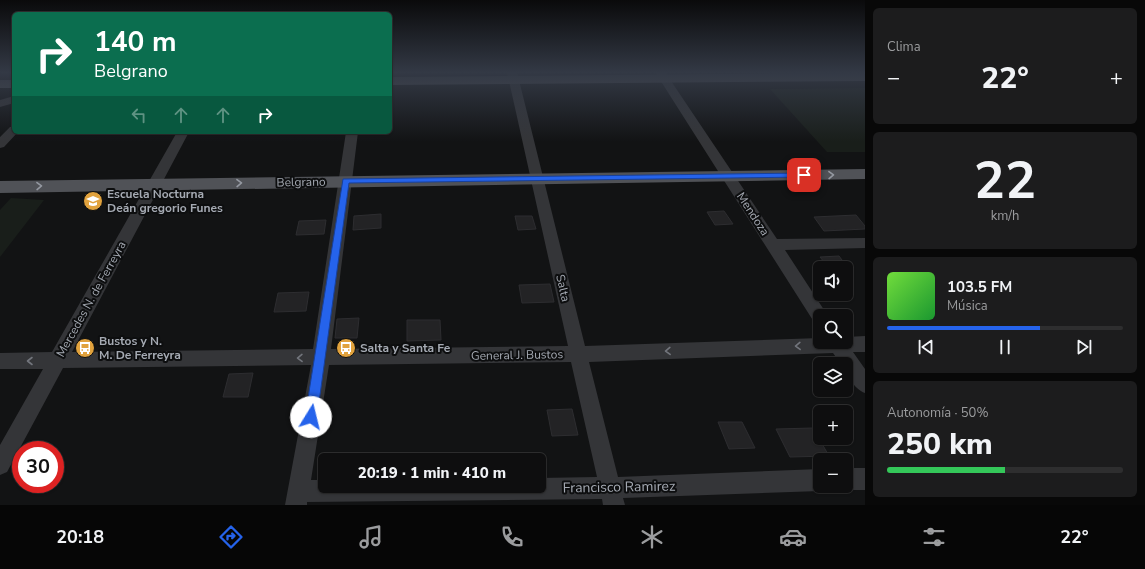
<!DOCTYPE html>
<html lang="es">
<head>
<meta charset="utf-8">
<style>
	:root { --surface:#0e0e0f; --page:#1c1c1d; --text:#f1f3f6; --muted:#9b9c9e; --line:#2e2e2f; --accent:#2563eb }
	body { margin:0; font-family:"Nunito Sans",sans-serif; background:var(--page); color:var(--text); height:100vh; display:flex; flex-direction:column; font-size:15px; white-space:nowrap }
	* { box-sizing:border-box; margin:0 }
	p { font-size:13px; color:var(--muted) }
	.icon { flex:none; width:22px; height:22px; fill:none; stroke:currentColor; stroke-width:2; stroke-linecap:round; stroke-linejoin:round }
	.map { position:relative; flex:1; overflow:hidden }
	.sheet { display:flex; flex-direction:column; gap:8px; padding:8px; background:#080808; width:280px }
	.sheet>* { flex:none }
	.guide { position:absolute; left:12px; top:12px; width:380px; height:122px; border-radius:6px; box-shadow:0 1px 3px #0004,0 0 0 1px var(--line); background:#0b6e4f; color:#fff; overflow:hidden }
	.fabs { position:absolute; left:813px; top:261px; display:grid; gap:8px }
	.fabs a { display:grid; place-items:center; width:40px; height:40px; border-radius:6px; background:var(--surface); box-shadow:0 1px 3px #0004,0 0 0 1px var(--line); font-size:20px }
	.speed { position:absolute; left:12px; top:441px; display:flex; gap:8px; font-size:20px; font-weight:700; text-align:center }
	.speed>* { display:grid; place-content:center; width:52px; height:52px; border-radius:50%; background:var(--surface); box-shadow:0 1px 3px #0004,0 0 0 1px var(--line); line-height:1 }
	.speed .limit { border:6px solid #d22; background:#fff; color:#111 }
	.pin { position:absolute; display:grid; place-items:center; width:34px; height:34px; color:#fff; margin:-17px; border-radius:8px; box-shadow:0 2px 6px #0006 }
	.me { position:absolute; width:44px; margin:-22px; rotate:9deg; stroke-linejoin:round; filter:drop-shadow(0 0 3px #0008) }
	.turn { display:flex; align-items:center; gap:14px; height:84px; padding:0 16px; font-size:18px }
	.turn .icon { width:52px; height:52px; stroke-width:2.5 }
	.turn b { display:block; font-size:28px; line-height:34px }
	.lanes { display:flex; align-items:center; height:38px; padding:0 16px; background:#0003; justify-content:center; gap:20px; direction:ltr }
	.lanes .off { opacity:.35 }
	.big { font-size:30px; font-weight:800; line-height:1.1 }
	.sheet .tile { flex:1; display:flex; flex-direction:column; justify-content:center; gap:6px; min-width:0; padding:0 14px; border-radius:6px; background:var(--page) }
	.sheet .dial { align-items:center; gap:0 }
	.dial b { font-size:52px; line-height:1 }
	.song { display:flex; align-items:center; gap:12px }
	.cover { width:48px; height:48px; border-radius:6px; background:linear-gradient(135deg,hsl(100 70% 55%),hsl(130 70% 35%)) }
	.played { height:4px; border-radius:2px; background:linear-gradient(90deg,var(--accent) 65%,var(--line) 65%) }
	.keys { display:flex; justify-content:space-around; direction:ltr }
	.heat { display:flex; justify-content:space-between; align-items:center; font-size:22px; direction:ltr }
	.charge { height:6px; border-radius:3px; background:linear-gradient(90deg,#34c759 50%,var(--line) 0) }
	.trip { position:absolute; left:318px; top:453px; width:228px; height:40px; border-radius:6px; background:var(--surface); box-shadow:0 1px 3px #0004,0 0 0 1px var(--line); font-weight:800; line-height:40px; text-align:center }
	.menu { display:flex; height:64px; justify-content:space-around; align-items:center; background:#060606; color:var(--muted) }
	.menu .icon { width:28px; height:28px }
	.menu .selected { color:var(--accent) }
	.menu b { font-size:18px; color:var(--text) }
	main { display:flex; flex:1; min-height:0 }
	.map>svg:first-child { display:block }
	.green { fill:#191e1a }
	.building { fill:#232325; stroke:#2d2d30 }
	.lines { fill:none; stroke-linecap:round; stroke-linejoin:round }
	.minor { fill:#343538; fill-rule:evenodd }
	.major { fill:#505257; fill-rule:evenodd }
	.oneway { stroke:#9498a1 }
	.oneway2 { stroke:#72757c }
	.route { fill:#2563eb; stroke:#184099 }
	.labels { text-anchor:middle; dominant-baseline:central; stroke-width:4; stroke-linejoin:round; paint-order:stroke }
	.street-label { font-size:12px; fill:#a5aab3; stroke:#0d0e0f }
	.poi-label { font-size:12px; font-weight:bold; fill:#a5aab3; stroke:#0d0e0f; text-anchor:start }
	.near-street-label { font-size:14px; fill:#a5aab3; stroke:#0d0e0f }
</style>
</head>
<body>
<main>
<div class="map">
<svg width="865" height="505" viewBox="0 0 865 505">
	<rect width="100%" height="100%" fill="#121314"/>
	<g class="green">
		<polygon points="865,88 865,152 827,152 770,89"/>
		<polygon points="11,198 44,200 0,257 0,210"/>
	</g>
	<g class="building">
		<polygon points="724,211 733,224 715,225 707,212"/>
		<polygon points="381,214 381,228 353,230 354,216"/>
		<polygon points="856,215 865,226 865,229 824,231 814,217"/>
		<polygon points="515,216 532,216 536,229 518,230"/>
		<polygon points="326,220 324,234 296,235 299,221"/>
		<polygon points="839,256 848,268 829,268 820,257"/>
		<polygon points="550,284 554,302 522,303 519,285"/>
		<polygon points="309,292 306,311 274,312 278,293"/>
		<polygon points="359,318 357,338 335,338 337,319"/>
		<polygon points="407,320 440,320 441,340 407,341"/>
		<polygon points="253,373 248,397 223,397 229,374"/>
		<polygon points="572,409 578,435 552,436 547,410"/>
		<polygon points="718,422 742,422 755,448 729,449"/>
		<polygon points="813,428 829,456 790,457 776,429"/>
	</g>
	<g class="lines">
		<g class="minor">
			<path d="M 507,72 L 517,72 L 585,346 L 820,338 L 820,342 L 846,342 L 846,337 L 865,336 L 865,352 L 853,352 L 865,369 L 865,393 C 854,389 846,375 846,364 L 841,364 L 833,353 L 589,362 L 618,477 L 820,469 L 820,486 L 828,486 L 827,487 L 820,491 L 623,498 L 625,505 L 603,505 L 602,499 L 307,502 L 307,505 L 285,505 L 311,365 L 63,368 L 7,472 L 0,475 L 0,445 L 43,369 L 0,369 L 0,353 L 52,352 L 177,132 L 189,132 L 72,352 L 313,349 L 346,132 L 358,132 L 331,349 L 568,346 ZM 571,362 L 597,477 L 539,478 L 539,486 L 325,486 L 325,480 L 311,480 L 329,365 Z"/>
			<polygon points="655,72 665,72 777,239 865,238 865,248 785,250 828,316 820,316 820,324 814,322"/>
			<polygon points="14,96 14,103 0,107 0,100"/>
			<polygon points="14,126 14,132 18,132 4,147 0,148 0,137 10,127"/>
			<polygon points="846,468 865,468 865,490 846,490 839,486 846,486"/>
		</g>
		<g class="major">
			<polygon points="865,73 865,81 390,85 390,77"/>
			<rect x="0" y="80" width="14" height="8"/>
			<polygon points="865,169 865,179 0,193 0,181"/>
		</g>
	</g>
	<defs><path id="oneway-chevron" d="M-2-3.5L2.5 0L-2 3.5" fill="none" stroke-width="1.6" stroke-linecap="round" stroke-linejoin="round"/></defs>
	<g class="oneway">
		<use href="#oneway-chevron" transform="translate(831 175) rotate(-1)"/>
		<use href="#oneway-chevron" transform="translate(239 183) rotate(-1)"/>
		<use href="#oneway-chevron" transform="translate(39 186) rotate(-1)"/>
	</g>
	<g class="oneway2">
		<use href="#oneway-chevron" transform="translate(798 346) rotate(178)"/>
		<use href="#oneway-chevron" transform="translate(668 351) rotate(178)"/>
		<use href="#oneway-chevron" transform="translate(300 358) rotate(179)"/>
		<use href="#oneway-chevron" transform="translate(30 361) rotate(180)"/>
	</g>
	<linearGradient id="sky" x2="0" y2="1"><stop stop-color="#0a0a0b"/><stop offset="0.51" stop-color="#333945"/><stop offset="1" stop-color="#333945" stop-opacity="0"/></linearGradient>
	<rect width="865" height="142" fill="url(#sky)"/>
	<polygon class="route" points="804,173 807,173 807,177 349,183 317,417 315,421 311,423 307,421 305,417 343,179"/>
	<defs>
		<g id="school-disc" transform="scale(1)"><circle r="9.5" fill="#e1a23d" stroke="#0d0e0f"/><path d="M0-5L7-2L0 1L-7-2ZM-4 1L0 2.5L4 1V4Q0 6-4 4Z" fill="#fff"/></g>
		<g id="bus-disc" transform="scale(1)"><circle r="9.5" fill="#e1a23d" stroke="#0d0e0f"/><path d="M-5-6H5V4H4V6H2V4H-2V6H-4V4H-5ZM-3.5-4V0h7V-4ZM-3.5 1.2v1.5H-2V1.2ZM2 1.2v1.5H3.5V1.2Z" fill="#fff"/></g>
	</defs>
	<g fill-rule="evenodd">
		<use href="#school-disc" x="93" y="201"/>
		<use href="#bus-disc" x="85" y="348"/>
		<use href="#bus-disc" x="346" y="348"/>
	</g>
	<g class="labels">
		<g class="street-label">
			<text transform="translate(301 182) rotate(-1)">Belgrano</text>
			<text transform="translate(753 214) rotate(57)">Mendoza</text>
			<text transform="translate(563 288) rotate(77)">Salta</text>
			<text transform="translate(91 299) rotate(-61)">Mercedes N. de Ferreyra</text>
			<text transform="translate(517 355) rotate(-1)">General J. Bustos</text>
		</g>
		<g class="poi-label">
			<text x="107" y="194">Escuela Nocturna<tspan x="107" dy="14">Deán gregorio Funes</tspan></text>
			<text x="99" y="341">Bustos y N.<tspan x="99" dy="14">M. De Ferreyra</tspan></text>
			<text x="360" y="348">Salta y Santa Fe</text>
		</g>
		<g class="near-street-label">
			<text transform="translate(619 487) rotate(-1)">Francisco Ramirez</text>
		</g>
	</g>
</svg>
<div class="fabs">
<a><svg class="icon" aria-label="sound" viewBox="0 0 24 24"><path d="M4 9h4l5-4v14l-5-4H4zM17 9q2 3 0 6"/></svg></a>
<a><svg class="icon" aria-label="search" viewBox="0 0 24 24"><circle cx="10" cy="10" r="6"/><path d="M15 15l6 6"/></svg></a>
<a><svg class="icon" aria-label="layers" viewBox="0 0 24 24"><path d="M12 4l9 5-9 5-9-5zM3 14l9 5 9-5"/></svg></a>
<a>+</a>
<a>−</a>
</div>
<div class="speed"><div class="limit">30</div></div>
<div class="pin" style="left:804px;top:175px;background:#d93025"><svg class="icon" aria-label="arrive" viewBox="0 0 24 24"><path d="M6 21V4h12l-3 4 3 4H6"/></svg></div>
<svg class="me" style="left:311px;top:417px" viewBox="-20 -20 40 40"><circle r="19" fill="#fff"/><path d="M0-13L10 11 0 6-10 11z" fill="#2563eb"/></svg>
<div class="trip">20:19 · 1 min · 410 m</div>
<div class="guide">
<div class="turn"><svg class="icon" aria-label="right" viewBox="0 0 24 24"><path d="M7 20v-9h11M14 6l5 5-5 5"/></svg><div><b>140 m</b>Belgrano</div></div>
<div class="lanes"><svg class="icon off" aria-label="left" viewBox="0 0 24 24"><path d="M17 20v-9H6M10 6l-5 5 5 5"/></svg><svg class="icon off" aria-label="ahead" viewBox="0 0 24 24"><path d="M12 20V5M6 11l6-6 6 6"/></svg><svg class="icon off" aria-label="ahead" viewBox="0 0 24 24"><path d="M12 20V5M6 11l6-6 6 6"/></svg><svg class="icon" aria-label="right" viewBox="0 0 24 24"><path d="M7 20v-9h11M14 6l5 5-5 5"/></svg></div>
</div>
</div>
<section class="sheet">
<div class="tile"><p>Clima</p>
<div class="heat"><a>−</a><b class="big">22°</b><a>+</a></div>
</div>
<div class="tile dial"><b>22</b><p>km/h</p></div>
<div class="tile">
<div class="song"><i class="cover"></i><div><b>103.5 FM</b><p>Música</p></div></div>
<div class="played"></div>
<div class="keys"><svg class="icon" aria-label="previous" viewBox="0 0 24 24"><path d="M18 5L8 12l10 7zM5 5v14"/></svg><svg class="icon" aria-label="pause" viewBox="0 0 24 24"><path d="M8 5v14M16 5v14"/></svg><svg class="icon" aria-label="next" viewBox="0 0 24 24"><path d="M6 5l10 7-10 7zM19 5v14"/></svg></div>
</div>
<div class="tile"><p>Autonomía · 50%</p><b class="big">250 km</b><div class="charge"></div></div>
</section>
</main>
<nav class="menu">
<b>20:18</b>
<svg class="icon selected" aria-label="directions" viewBox="0 0 24 24"><path d="M12 3l9 9-9 9-9-9zM9 14v-3h6M13 9l2 2-2 2"/></svg>
<svg class="icon" aria-label="music" viewBox="0 0 24 24"><path d="M9 18V5l10-2v13"/><circle cx="6" cy="18" r="3"/><circle cx="16" cy="16" r="3"/></svg>
<svg class="icon" aria-label="phone" viewBox="0 0 24 24"><path d="M5 4h4l2 5-3 2q2 4 5 5l2-3 5 2v4C11 20 4 13 5 4z"/></svg>
<svg class="icon" aria-label="climate" viewBox="0 0 24 24"><path d="M12 3v18M4 7l16 10M4 17L20 7"/></svg>
<svg class="icon" aria-label="car" viewBox="0 0 24 24"><path d="M5 17H2v-5l4-1 3-4h7l3 4 3 1v5h-3M9 17h6M6 11h13"/><circle cx="7" cy="17" r="2"/><circle cx="17" cy="17" r="2"/></svg>
<svg class="icon" aria-label="filters" viewBox="0 0 24 24"><path d="M4 7h16M4 17h16"/><circle cx="9" cy="7" r="2"/><circle cx="15" cy="17" r="2"/></svg>
<b>22°</b>
</nav>
</body>
</html>
